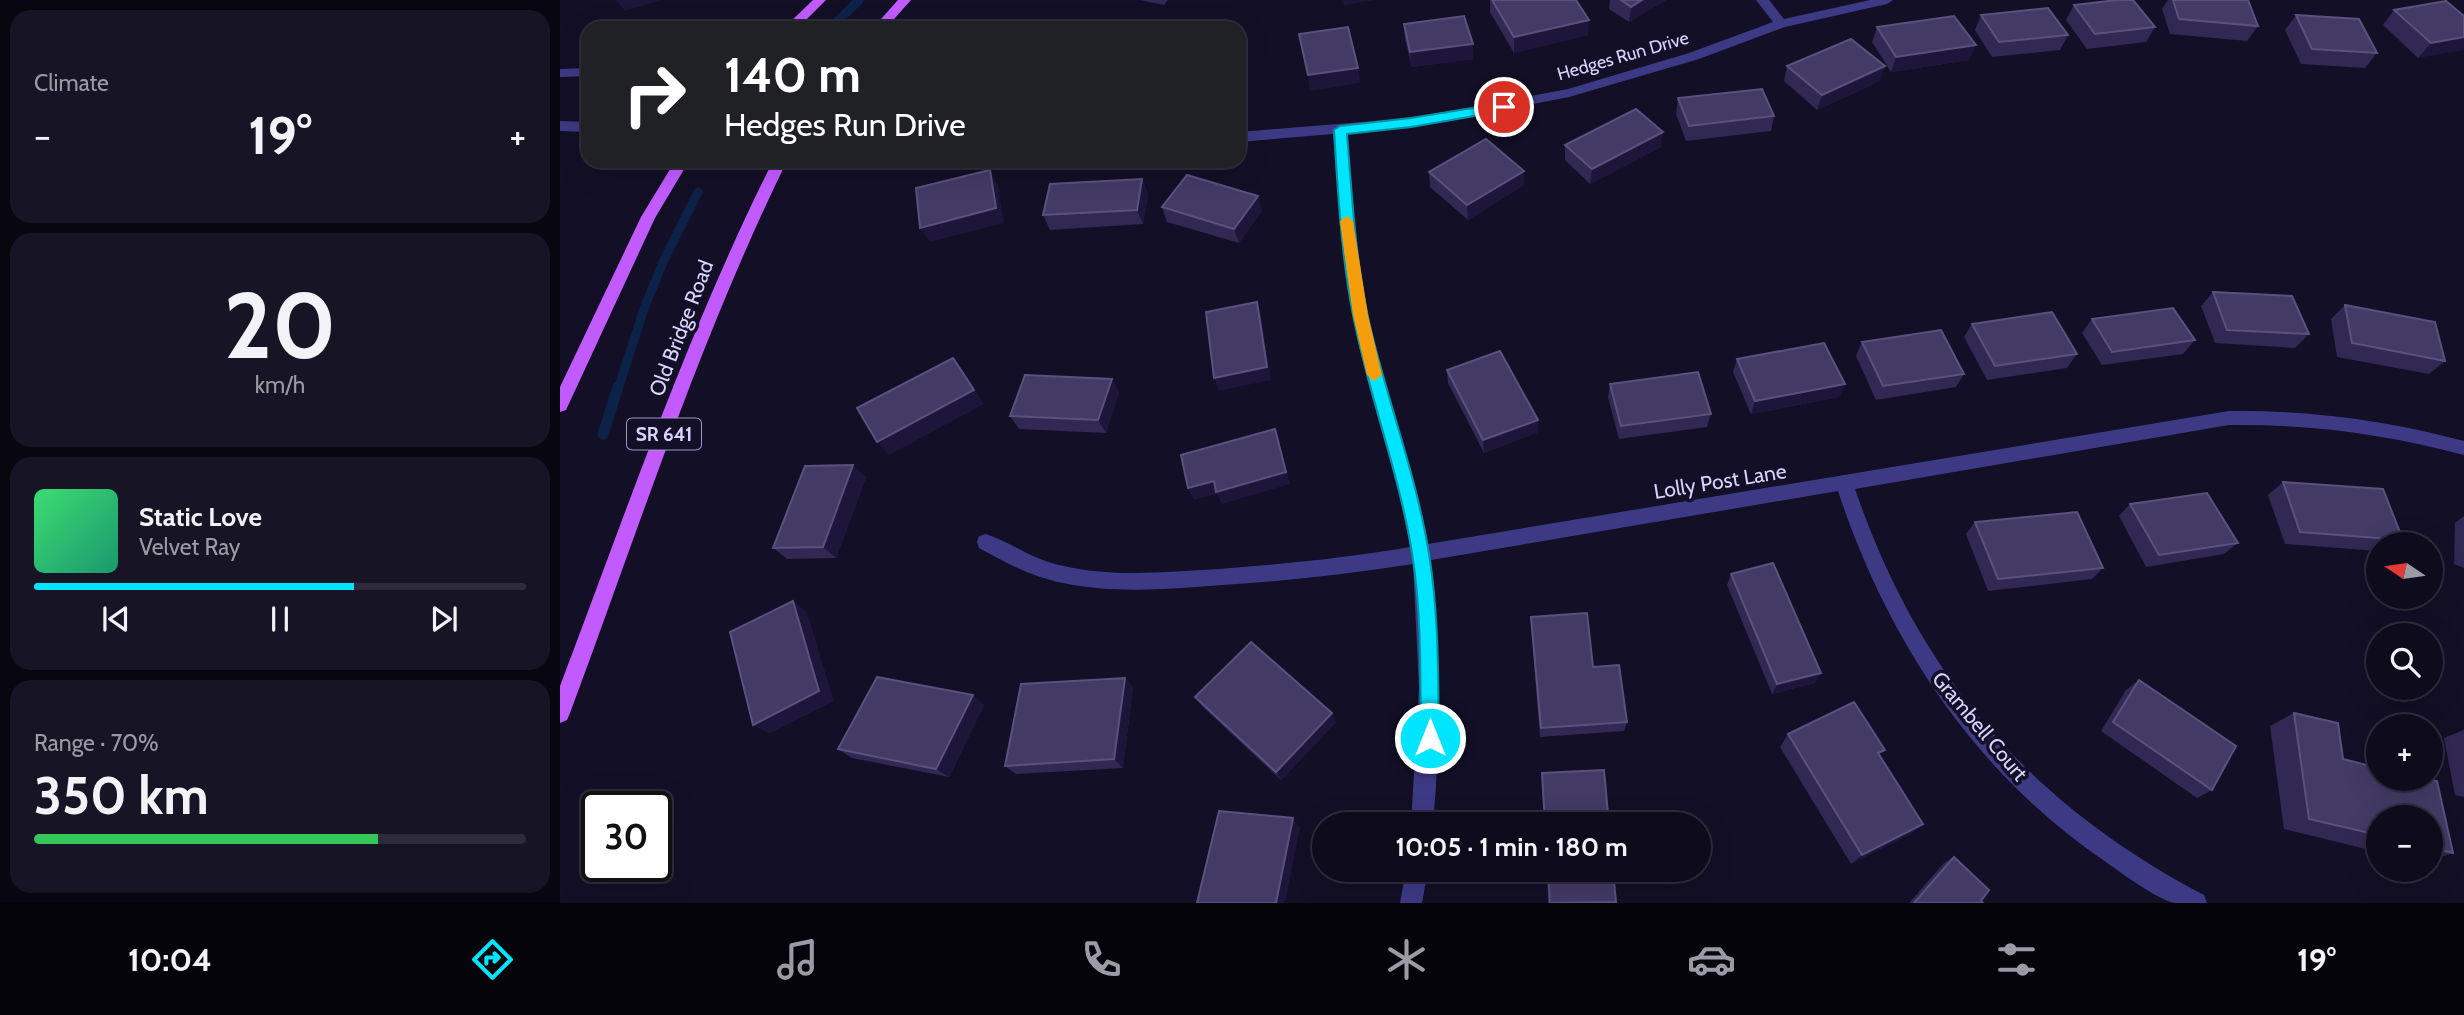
<!DOCTYPE html>
<html lang="en">
<head>
<meta charset="utf-8">
<style>
	:root { --surface:#0e0b1c; --page:#171425; --text:#f1f3f6; --muted:#9b9ba3; --line:#2e2b3b; --accent:#00e5ff }
	body { margin:0; font-family:Cabin,sans-serif; background:var(--page); color:var(--text); height:100vh; display:flex; flex-direction:column; font-size:26px; white-space:nowrap }
	* { box-sizing:border-box; margin:0 }
	p { font-size:23px; color:var(--muted) }
	.icon { flex:none; width:38px; height:38px; fill:none; stroke:currentColor; stroke-width:2; stroke-linecap:round; stroke-linejoin:round }
	.map { position:relative; flex:1; overflow:hidden }
	.details { display:flex; flex-direction:column; gap:10px; padding:10px; background:#08060f; width:560px }
	.details>* { flex:none }
	.top-card { position:absolute; left:21px; top:21px; width:665px; height:147px; border-radius:21px; box-shadow:0 7px 28px #0002,0 0 0 2px var(--line); background:#202124; color:#fff; overflow:hidden }
	.needle { width:46px; rotate:283deg }
	.buttons { position:absolute; left:1806px; top:532px; display:grid; gap:14px }
	.buttons a { display:grid; place-items:center; width:77px; height:77px; border-radius:50%; background:var(--surface); box-shadow:0 7px 28px #0002,0 0 0 2px var(--line); font-size:35px }
	.speed { position:absolute; left:21px; top:791px; display:flex; gap:14px; font-size:35px; font-weight:700; text-align:center }
	.speed>* { display:grid; place-content:center; width:91px; height:91px; border-radius:50%; background:var(--surface); box-shadow:0 7px 28px #0002,0 0 0 2px var(--line); line-height:1 }
	.speed .limit { border:4px solid #111; border-radius:10px; background:#fff; color:#111 }
	.pin { position:absolute; display:grid; place-items:center; width:60px; height:60px; color:#fff; margin:-30px; border:4px solid #fff; border-radius:50%; box-shadow:0 2px 7px #0007 }
	.me { position:absolute; width:77px; margin:-38px; rotate:0deg; stroke-linejoin:round; filter:drop-shadow(0 0 5px #0008) }
	.turn { display:flex; align-items:center; gap:24px; height:147px; padding:0 28px; font-size:32px }
	.turn .icon { width:91px; height:91px; stroke-width:2.5 }
	.turn b { display:block; font-size:49px; line-height:60px }
	.big { font-size:52px; font-weight:800; line-height:1.1 }
	.details .tile { flex:1; display:flex; flex-direction:column; justify-content:center; gap:10px; min-width:0; padding:0 24px; border-radius:21px; background:var(--page) }
	.details .dial { align-items:center; gap:0 }
	.dial b { font-size:91px; line-height:1 }
	.song { display:flex; align-items:center; gap:21px }
	.cover { width:84px; height:84px; border-radius:10px; background:linear-gradient(135deg,hsl(140 70% 55%),hsl(160 70% 35%)) }
	.played { height:7px; border-radius:4px; background:linear-gradient(90deg,var(--accent) 65%,var(--line) 65%) }
	.keys { display:flex; justify-content:space-around; direction:ltr }
	.heat { display:flex; justify-content:space-between; align-items:center; font-size:38px; direction:ltr }
	.charge { height:10px; border-radius:5px; background:linear-gradient(90deg,#34c759 70%,var(--line) 0) }
	.trip { position:absolute; left:752px; top:812px; width:399px; height:70px; border-radius:35px; background:var(--surface); box-shadow:0 7px 28px #0002,0 0 0 2px var(--line); font-weight:800; line-height:70px; text-align:center }
	.menu { display:flex; height:112px; justify-content:space-around; align-items:center; background:#06040b; color:var(--muted) }
	.menu .icon { width:49px; height:49px }
	.menu .selected { color:var(--accent) }
	.menu b { font-size:32px; color:var(--text) }
	main { display:flex; flex:1; min-height:0 }
	.map>svg:first-child { display:block }
	.lines { fill:none; stroke-linecap:round; stroke-linejoin:round }
	.stream-far1 { stroke:#0c2248; stroke-width:9 }
	.stream { stroke:#0c2248; stroke-width:11 }
	.minor { fill:#3d3a85; fill-rule:evenodd }
	.tertiary { fill:#3d3a85; fill-rule:evenodd }
	.primary { fill:#c25bff; fill-rule:evenodd }
	.wall { fill:#312854 }
	.shaded-wall { fill:#1d163a }
	.building { fill:#433a66; stroke:#5a527e; stroke-width:2 }
	.route { fill:#00e5ff; stroke:#0095a6; stroke-width:2 }
	.slow { fill:#f59e0b }
	.labels { text-anchor:middle; dominant-baseline:central; stroke-width:7; stroke-linejoin:round; paint-order:stroke }
	.far-street-label { font-size:18px; fill:#d9d4ff; stroke:#130f26 }
	.shield { fill:#130f26; stroke:#9e99be; stroke-width:2 }
	.shield-label { font-size:19px; font-weight:bold; fill:#d9d4ff }
	.street-label { font-size:21px; fill:#d9d4ff; stroke:#130f26 }
</style>
</head>
<body>
<main>
<section class="details">
<div class="tile"><p>Climate</p>
<div class="heat"><a>−</a><b class="big">19°</b><a>+</a></div>
</div>
<div class="tile dial"><b>20</b><p>km/h</p></div>
<div class="tile">
<div class="song"><i class="cover"></i><div><b>Static Love</b><p>Velvet Ray</p></div></div>
<div class="played"></div>
<div class="keys"><svg class="icon" aria-label="previous" viewBox="0 0 24 24"><path d="M18 5L8 12l10 7zM5 5v14"/></svg><svg class="icon" aria-label="pause" viewBox="0 0 24 24"><path d="M8 5v14M16 5v14"/></svg><svg class="icon" aria-label="next" viewBox="0 0 24 24"><path d="M6 5l10 7-10 7zM19 5v14"/></svg></div>
</div>
<div class="tile"><p>Range · 70%</p><b class="big">350 km</b><div class="charge"></div></div>
</section>
<div class="map">
<svg width="1904" height="903" viewBox="0 0 1904 903">
	<rect width="100%" height="100%" fill="#130f26"/>
	<g class="lines">
		<g class="stream-far1">
			<polyline points="271,28 299,0"/>
			<polyline points="58,389 85,306 104,260 138,192"/>
		</g>
		<polyline class="stream" points="43,434 58,387"/>
		<g class="minor">
			<path d="M 1196,0 L 1209,0 L 1224,19 L 1310,0 L 1333,0 L 1327,4 L 1225,27 L 1139,59 L 1009,97 L 851,128 L 787,133 C 793,204 798,275 815,344 C 831,411 856,476 868,544 L 1669,411 C 1749,410 1826,420 1904,441 L 1904,455 C 1826,434 1750,424 1669,425 L 1295,489 C 1359,675 1469,803 1644,895 L 1647,903 C 1637,903 1625,903 1615,903 C 1597,900 1559,871 1543,860 C 1413,771 1327,639 1278,491 L 871,560 C 881,648 881,736 873,824 L 851,824 L 859,689 L 853,564 C 789,574 726,581 662,585 C 608,589 556,594 503,583 C 472,577 446,563 419,548 L 417,542 L 419,536 L 426,534 C 452,543 472,559 499,565 C 552,578 606,572 659,569 C 724,564 786,558 850,547 C 838,477 813,410 798,341 C 783,273 778,203 773,134 L 679,142 L 679,132 L 851,118 L 1008,89 L 1129,53 L 1213,22 Z"/>
			<polygon points="846,870 868,870 862,903 840,903"/>
		</g>
		<g class="tertiary">
			<polygon points="28,68 28,76 0,77 0,69"/>
			<polygon points="0,121 28,122 28,132 0,131"/>
		</g>
		<g class="primary">
			<polygon points="253,0 266,0 238,28 224,28"/>
			<polygon points="338,0 351,0 326,28 313,28"/>
			<polygon points="115,161 129,161 95,218 6,410 0,412 0,387 81,217"/>
			<path d="M 213,161 L 227,161 C 140,338 79,528 10,713 L 7,720 L 0,723 L 0,686 C 67,510 128,330 213,161 Z"/>
		</g>
	</g>
	<g class="wall">
		<polygon points="579,0 608,0 604,5"/>
		<polygon points="930,0 1016,0 1028,35 954,53 930,12"/>
		<polygon points="1050,0 1106,0 1069,22 1049,9"/>
		<polygon points="1608,0 1688,0 1698,26 1687,41 1610,34 1602,9"/>
		<polygon points="1514,5 1595,27 1586,42 1527,49 1506,20"/>
		<polygon points="1834,10 1904,16 1858,58 1823,25"/>
		<polygon points="1421,15 1508,35 1500,50 1432,57 1415,30"/>
		<polygon points="1736,15 1817,53 1805,68 1741,64 1725,30"/>
		<polygon points="844,24 913,59 852,67 845,39"/>
		<polygon points="1317,27 1409,60 1331,72 1312,42"/>
		<polygon points="1227,66 1320,81 1257,110 1224,81"/>
		<polygon points="1118,98 1214,116 1211,131 1126,141 1116,114"/>
		<polygon points="1005,145 1101,147 1030,184 1005,160"/>
		<polygon points="964,171 964,185 908,220 870,187 869,172"/>
		<polygon points="582,179 588,194 583,224 490,230 483,215"/>
		<polygon points="602,207 702,210 679,243 607,222"/>
		<polygon points="1653,292 1749,334 1735,348 1655,343 1641,306"/>
		<polygon points="1785,305 1885,361 1869,374 1777,357 1771,319"/>
		<polygon points="1532,319 1635,340 1623,354 1542,365 1522,333"/>
		<polygon points="1412,324 1517,354 1507,368 1427,380 1404,337"/>
		<polygon points="1302,342 1404,374 1396,387 1316,400 1296,356"/>
		<polygon points="1177,359 1285,384 1279,397 1191,414 1173,372"/>
		<polygon points="887,370 978,432 924,453 888,383"/>
		<polygon points="1050,384 1151,414 1147,427 1059,439 1048,397"/>
		<polygon points="559,392 546,433 459,429 450,416"/>
		<polygon points="306,477 276,558 227,559 213,548"/>
		<polygon points="1723,482 1843,540 1836,544 1818,544 1818,551 1725,544 1708,495"/>
		<polygon points="1570,504 1678,543 1664,554 1586,567 1559,516"/>
		<polygon points="1904,516 1904,568 1894,564 1895,523"/>
		<polygon points="1415,522 1543,568 1532,579 1428,591 1406,534"/>
		<polygon points="1171,574 1255,683 1212,694 1167,585"/>
		<polygon points="971,617 1033,667 1067,722 1064,731 980,737 971,627"/>
		<polygon points="565,678 573,687 563,768 456,774 445,766"/>
		<polygon points="1579,680 1652,790 1637,798 1541,731 1566,690"/>
		<polygon points="635,697 776,722 721,780 642,706"/>
		<polygon points="424,705 389,777 292,758 278,749"/>
		<polygon points="1734,713 1778,723 1783,759 1818,768 1818,779 1866,779 1877,781 1893,853 1871,860 1871,817 1818,817 1818,852 1724,829 1710,726"/>
		<polygon points="1904,730 1904,797 1895,795 1884,738"/>
		<polygon points="1228,734 1363,824 1350,834 1291,864 1220,747"/>
		<polygon points="982,773 1049,824 984,824 982,781"/>
		<polygon points="1394,857 1423,903 1349,903 1384,863"/>
		<polygon points="987,870 1053,870 1055,903 988,903"/>
	</g>
	<g class="shaded-wall">
		<polygon points="56,0 101,0 65,11"/>
		<polygon points="783,0 815,0 784,5"/>
		<polygon points="1082,0 1106,0 1069,22 1071,7"/>
		<polygon points="1029,20 1028,35 954,53 954,37"/>
		<polygon points="1904,37 1904,50 1858,58 1871,43"/>
		<polygon points="913,44 913,59 852,67 850,52"/>
		<polygon points="1416,45 1409,60 1331,72 1336,57"/>
		<polygon points="1325,66 1320,81 1257,110 1262,95"/>
		<polygon points="798,68 800,83 750,91 748,75"/>
		<polygon points="1103,132 1101,147 1030,184 1032,169"/>
		<polygon points="430,170 438,185 444,223 370,242 360,228"/>
		<polygon points="964,171 964,185 908,220 907,205"/>
		<polygon points="582,179 588,194 583,224 577,210"/>
		<polygon points="698,196 702,210 679,243 674,229"/>
		<polygon points="697,302 701,316 711,380 659,391 654,378"/>
		<polygon points="393,358 424,404 329,455 317,442"/>
		<polygon points="552,379 559,392 546,433 538,420"/>
		<polygon points="1285,384 1279,397 1191,414 1195,401"/>
		<polygon points="978,420 978,432 924,453 923,440"/>
		<polygon points="715,429 730,484 662,504 657,494 634,500 628,488"/>
		<polygon points="293,465 306,477 276,558 263,547"/>
		<polygon points="233,601 247,612 274,701 209,734 193,725"/>
		<polygon points="1261,673 1255,683 1212,694 1217,684"/>
		<polygon points="565,678 573,687 563,768 554,759"/>
		<polygon points="413,695 424,705 389,777 376,769"/>
		<polygon points="772,713 776,722 721,780 716,772"/>
		<polygon points="733,818 740,828 725,903 716,903"/>
		<polygon points="1363,824 1350,834 1291,864 1302,855"/>
	</g>
	<g class="building">
		<polygon points="932,0 1016,0 1029,20 954,37"/>
		<polygon points="1061,0 1082,0 1071,7"/>
		<polygon points="1557,0 1573,0 1595,27 1535,34 1514,5"/>
		<polygon points="1613,0 1688,0 1698,26 1619,19"/>
		<polygon points="1886,1 1904,16 1904,37 1871,43 1834,10"/>
		<polygon points="1488,8 1508,35 1439,42 1421,15"/>
		<polygon points="1736,15 1799,19 1817,53 1752,49"/>
		<polygon points="904,16 913,44 850,52 844,24"/>
		<polygon points="1394,16 1416,45 1336,57 1317,27"/>
		<polygon points="788,27 798,68 748,75 739,34"/>
		<polygon points="1291,39 1325,66 1262,95 1227,66"/>
		<polygon points="1202,89 1214,116 1129,126 1118,98"/>
		<polygon points="1076,109 1103,132 1032,169 1005,145"/>
		<polygon points="926,139 964,171 907,205 869,172"/>
		<polygon points="430,170 436,208 360,228 356,188"/>
		<polygon points="627,175 698,196 674,229 602,207"/>
		<polygon points="582,179 577,210 483,215 490,184"/>
		<polygon points="1653,292 1732,296 1749,334 1667,330"/>
		<polygon points="697,302 707,367 654,378 646,312"/>
		<polygon points="1785,305 1875,322 1885,361 1792,343"/>
		<polygon points="1613,308 1635,340 1552,352 1532,319"/>
		<polygon points="1492,312 1517,354 1435,366 1412,324"/>
		<polygon points="1381,330 1404,374 1323,386 1302,342"/>
		<polygon points="1264,343 1285,384 1195,401 1177,359"/>
		<polygon points="940,351 978,420 923,440 887,370"/>
		<polygon points="393,358 414,390 317,442 297,408"/>
		<polygon points="1138,372 1151,414 1061,426 1050,384"/>
		<polygon points="465,375 552,379 538,420 450,416"/>
		<polygon points="715,429 726,472 656,492 654,481 628,488 621,455"/>
		<polygon points="293,465 263,547 213,548 245,466"/>
		<polygon points="1723,482 1823,489 1843,540 1740,532"/>
		<polygon points="1647,493 1678,543 1599,555 1570,504"/>
		<polygon points="1517,512 1543,568 1438,579 1415,522"/>
		<polygon points="1213,563 1261,673 1217,684 1171,574"/>
		<polygon points="233,601 259,691 193,725 170,632"/>
		<polygon points="1027,613 1033,667 1059,665 1067,722 981,728 971,617"/>
		<polygon points="691,642 772,713 716,772 635,697"/>
		<polygon points="317,677 413,695 376,769 278,749"/>
		<polygon points="565,678 554,759 445,766 461,684"/>
		<polygon points="1579,680 1676,746 1652,790 1553,722"/>
		<polygon points="1294,702 1325,750 1318,753 1363,824 1302,855 1228,734"/>
		<polygon points="1734,713 1778,723 1783,759 1818,768 1818,779 1866,779 1877,781 1893,853 1871,848 1871,817 1818,817 1818,835 1749,819"/>
		<polygon points="1044,770 1049,824 985,824 982,773"/>
		<polygon points="659,811 733,818 716,903 637,903"/>
		<polygon points="1394,857 1429,890 1421,901 1423,903 1354,903"/>
		<polygon points="988,870 1053,870 1056,902 990,903"/>
	</g>
	<path class="route" d="M 944,103 L 951,107 L 949,110 L 851,127 L 787,134 C 792,195 795,257 808,318 C 826,397 856,473 869,554 C 879,615 878,677 879,738 L 877,745 L 870,748 L 863,745 L 861,738 C 860,677 862,614 852,553 C 839,472 809,396 793,315 C 781,254 778,192 774,130 L 780,126 L 851,118 Z"/>
	<polygon class="slow" points="787,216 793,221 808,315 822,375 814,381 807,375 793,315 780,221"/>
	<g class="labels">
		<g class="far-street-label">
			<text transform="translate(1063 56) rotate(-16)">Hedges Run Drive</text>
		</g>
		<rect class="shield" x="67" y="418.5" width="74" height="31" rx="5"/>
		<g class="shield-label">
			<text x="104" y="434">SR 641</text>
		</g>
		<g class="street-label">
			<text transform="translate(121 328) rotate(-69)">Old Bridge Road</text>
			<text transform="translate(1160 481) rotate(-9)">Lolly Post Lane</text>
			<text transform="translate(1420 726) rotate(50)">Grambell Court</text>
		</g>
	</g>
</svg>
<div class="buttons">
<a><svg class="needle" viewBox="-14 -14 28 28"><path d="M0-13l5 13h-10z" fill="#e53935"/><path d="M0 13l5-13h-10z" fill="#9b9ba3"/></svg></a>
<a><svg class="icon" aria-label="search" viewBox="0 0 24 24"><circle cx="10" cy="10" r="6"/><path d="M15 15l6 6"/></svg></a>
<a>+</a>
<a>−</a>
</div>
<div class="speed"><div class="limit">30</div></div>
<div class="pin" style="left:944px;top:107px;background:#d93025"><svg class="icon" aria-label="arrive" viewBox="0 0 24 24"><path d="M6 21V4h12l-3 4 3 4H6"/></svg></div>
<svg class="me" style="left:870px;top:738px" viewBox="-20 -20 40 40"><circle r="17" fill="#00e5ff" stroke="#fff" stroke-width="3"/><path d="M0-11L8 9 0 5-8 9z" fill="#fff"/></svg>
<div class="trip">10:05 · 1 min · 180 m</div>
<div class="top-card">
<div class="turn"><svg class="icon" aria-label="right" viewBox="0 0 24 24"><path d="M7 20v-9h11M14 6l5 5-5 5"/></svg><div><b>140 m</b>Hedges Run Drive</div></div>
</div>
</div>
</main>
<nav class="menu">
<b>10:04</b>
<svg class="icon selected" aria-label="directions" viewBox="0 0 24 24"><path d="M12 3l9 9-9 9-9-9zM9 14v-3h6M13 9l2 2-2 2"/></svg>
<svg class="icon" aria-label="music" viewBox="0 0 24 24"><path d="M9 18V5l10-2v13"/><circle cx="6" cy="18" r="3"/><circle cx="16" cy="16" r="3"/></svg>
<svg class="icon" aria-label="phone" viewBox="0 0 24 24"><path d="M5 4h4l2 5-3 2q2 4 5 5l2-3 5 2v4C11 20 4 13 5 4z"/></svg>
<svg class="icon" aria-label="climate" viewBox="0 0 24 24"><path d="M12 3v18M4 7l16 10M4 17L20 7"/></svg>
<svg class="icon" aria-label="car" viewBox="0 0 24 24"><path d="M5 17H2v-5l4-1 3-4h7l3 4 3 1v5h-3M9 17h6M6 11h13"/><circle cx="7" cy="17" r="2"/><circle cx="17" cy="17" r="2"/></svg>
<svg class="icon" aria-label="filters" viewBox="0 0 24 24"><path d="M4 7h16M4 17h16"/><circle cx="9" cy="7" r="2"/><circle cx="15" cy="17" r="2"/></svg>
<b>19°</b>
</nav>
</body>
</html>
